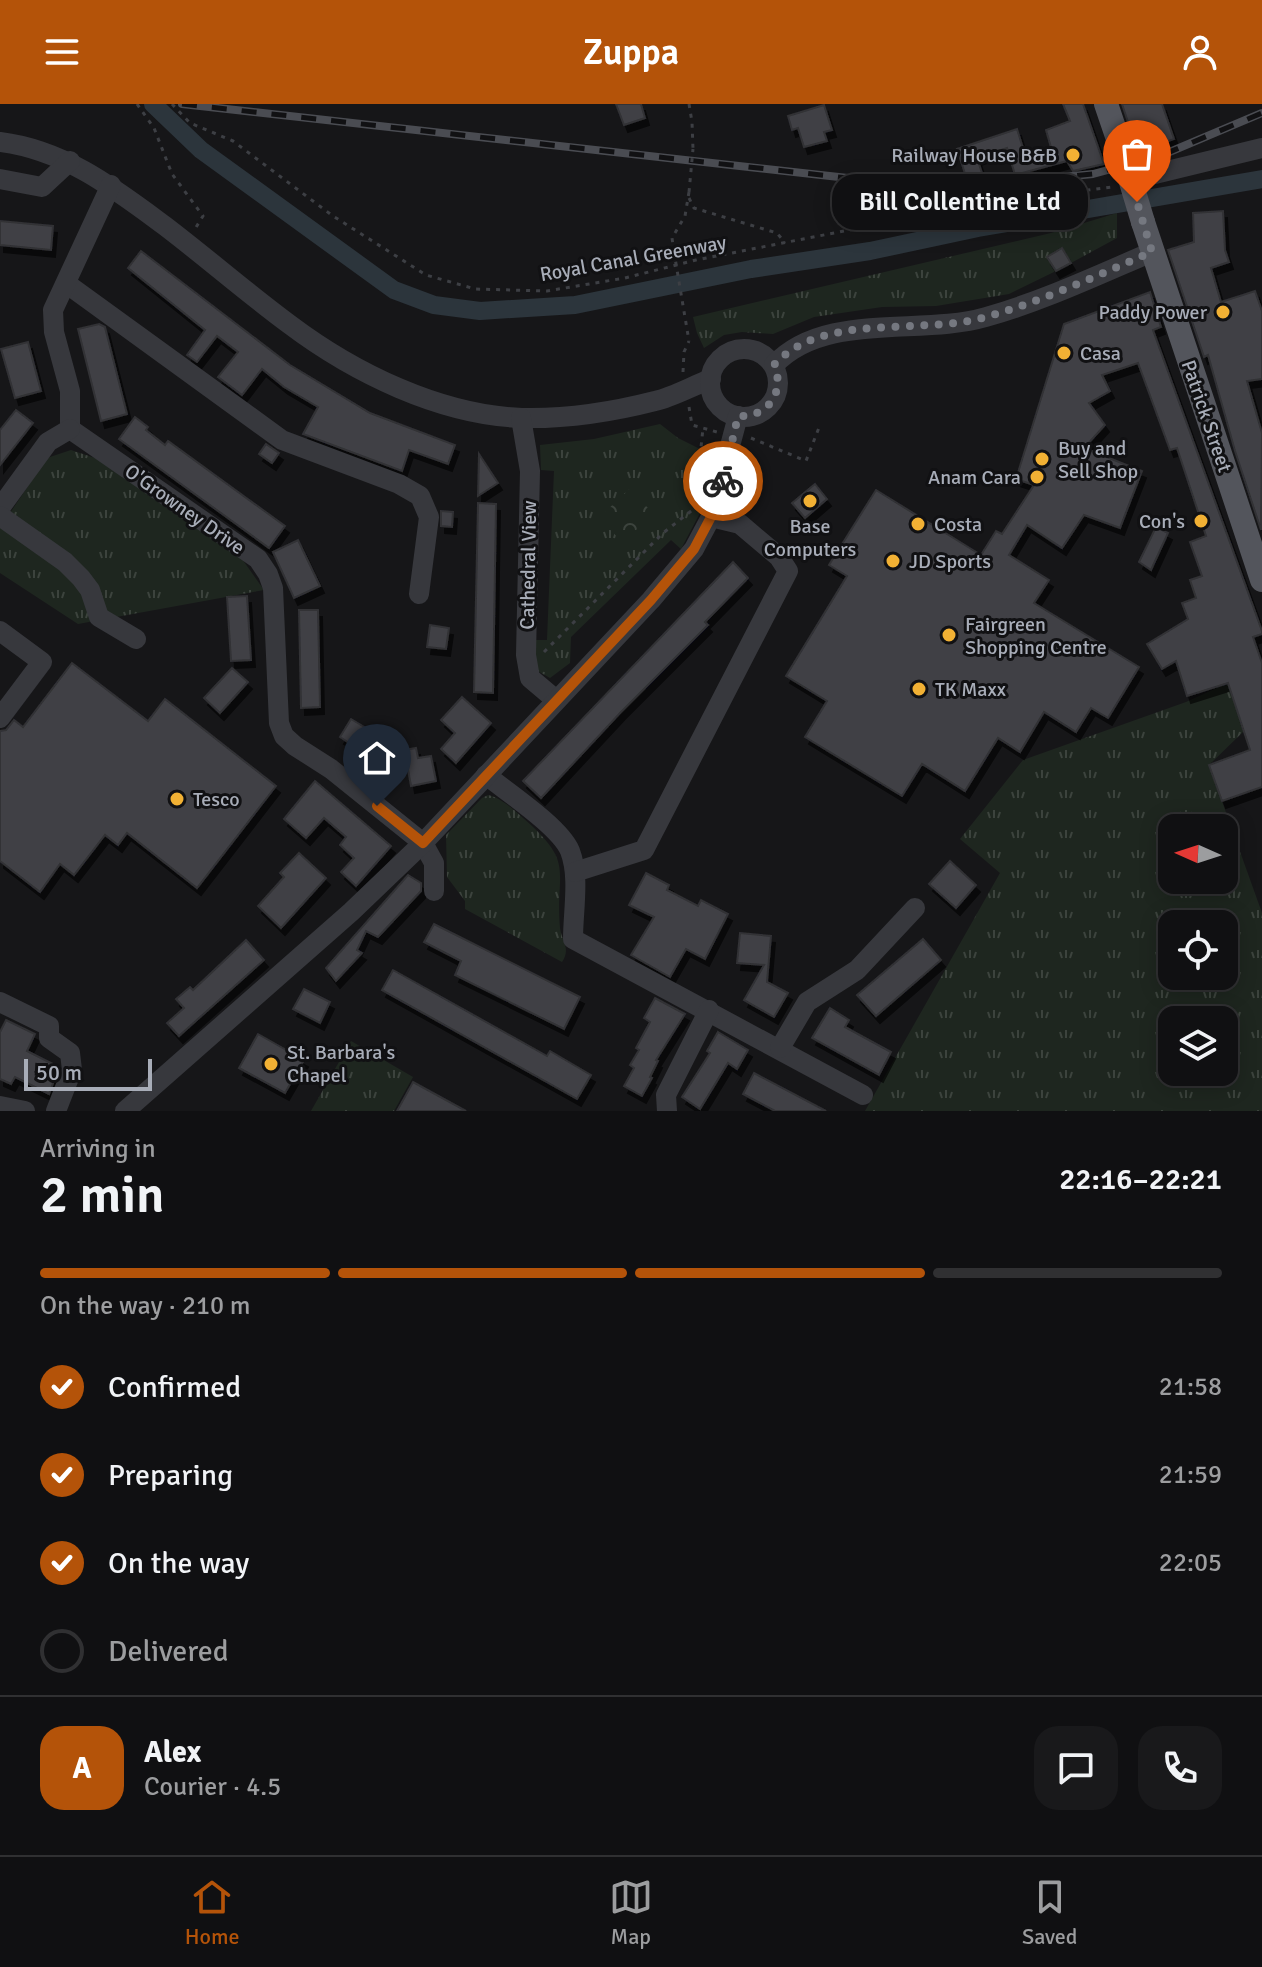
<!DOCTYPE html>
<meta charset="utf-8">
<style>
:root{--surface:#101012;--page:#19191b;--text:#f1f3f6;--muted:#9c9d9f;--line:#303032;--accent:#b45309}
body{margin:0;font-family:Signika,sans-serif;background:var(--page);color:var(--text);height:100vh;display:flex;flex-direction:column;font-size:30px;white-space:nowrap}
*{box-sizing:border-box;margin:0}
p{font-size:26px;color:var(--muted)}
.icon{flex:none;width:44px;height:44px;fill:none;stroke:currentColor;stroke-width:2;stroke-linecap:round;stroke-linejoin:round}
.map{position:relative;height:1007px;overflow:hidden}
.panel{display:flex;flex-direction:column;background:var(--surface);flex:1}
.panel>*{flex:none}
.needle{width:52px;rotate:273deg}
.controls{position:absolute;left:1158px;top:710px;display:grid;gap:16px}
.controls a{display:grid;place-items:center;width:80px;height:80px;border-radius:16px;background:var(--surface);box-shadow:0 4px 20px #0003,0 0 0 2px var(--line);font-size:40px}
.scale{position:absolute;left:24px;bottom:20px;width:128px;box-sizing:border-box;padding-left:8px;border:4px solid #a8adb8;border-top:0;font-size:22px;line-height:28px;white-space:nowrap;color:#a8adb8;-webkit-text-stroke:6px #111113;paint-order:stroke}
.pin{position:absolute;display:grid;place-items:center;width:68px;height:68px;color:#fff;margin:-82px -34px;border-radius:50% 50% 50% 0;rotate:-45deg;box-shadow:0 0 8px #0007}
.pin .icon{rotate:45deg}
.courier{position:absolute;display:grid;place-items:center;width:80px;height:80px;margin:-40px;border:6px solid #b45309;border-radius:50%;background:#fff;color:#222;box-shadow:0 2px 10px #0007}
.bubble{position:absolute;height:56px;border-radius:24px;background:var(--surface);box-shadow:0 4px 20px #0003,0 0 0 2px var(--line);font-size:26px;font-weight:600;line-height:56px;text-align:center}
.headline em{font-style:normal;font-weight:600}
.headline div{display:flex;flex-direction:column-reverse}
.headline{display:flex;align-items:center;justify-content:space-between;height:136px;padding:0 40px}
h1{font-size:52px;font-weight:600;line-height:60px}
.bar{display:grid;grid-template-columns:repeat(4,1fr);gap:12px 8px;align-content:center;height:96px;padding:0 40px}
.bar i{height:10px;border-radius:6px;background:var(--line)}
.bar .on{background:var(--accent)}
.bar p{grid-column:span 4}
.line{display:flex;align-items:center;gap:20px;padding:0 40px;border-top:2px solid var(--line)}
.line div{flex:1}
.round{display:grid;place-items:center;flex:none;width:84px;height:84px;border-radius:24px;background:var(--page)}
ol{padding:0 40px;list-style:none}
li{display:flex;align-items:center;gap:24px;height:88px}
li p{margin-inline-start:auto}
li .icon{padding:8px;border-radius:50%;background:var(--accent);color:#fff;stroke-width:4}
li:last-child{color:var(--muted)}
li i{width:44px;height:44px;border:4px solid var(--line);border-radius:50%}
header{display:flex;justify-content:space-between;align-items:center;height:104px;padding:0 40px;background:var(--accent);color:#fff;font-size:36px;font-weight:600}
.tab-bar{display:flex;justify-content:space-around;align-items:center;height:112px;border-top:2px solid var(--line);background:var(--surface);font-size:22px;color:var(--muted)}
.tab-bar a{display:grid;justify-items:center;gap:4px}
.tab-bar .on{color:var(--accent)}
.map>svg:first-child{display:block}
.grass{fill:url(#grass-tufts);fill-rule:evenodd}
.park{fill:url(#park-crowns)}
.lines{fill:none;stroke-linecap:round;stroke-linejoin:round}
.canal{stroke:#2c353c;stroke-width:18}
.building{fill:#404145;stroke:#303034;stroke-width:2;filter:url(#shadow)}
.path{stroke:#3d3f44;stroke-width:3;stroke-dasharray:4 6;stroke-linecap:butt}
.minor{stroke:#37383d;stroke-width:20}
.major{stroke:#53555c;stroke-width:24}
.rail-casing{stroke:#4a4c52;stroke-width:8}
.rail{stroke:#111113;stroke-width:5;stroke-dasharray:15;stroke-linecap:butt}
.path-bridge{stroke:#3d3f44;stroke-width:3;stroke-dasharray:4 6;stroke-linecap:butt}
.major-bridge{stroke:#53555c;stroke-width:24}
.done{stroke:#757880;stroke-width:8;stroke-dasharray:0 14.4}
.route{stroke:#b45309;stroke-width:10}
.poi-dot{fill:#f2b134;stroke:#111113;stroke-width:3}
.labels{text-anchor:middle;stroke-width:6;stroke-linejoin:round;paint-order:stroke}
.poi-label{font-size:20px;fill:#a8adb8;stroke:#111113;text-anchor:start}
.street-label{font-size:20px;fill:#a8adb8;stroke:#111113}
</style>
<header><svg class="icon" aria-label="menu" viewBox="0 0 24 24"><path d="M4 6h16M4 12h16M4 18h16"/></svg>Zuppa<svg class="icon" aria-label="person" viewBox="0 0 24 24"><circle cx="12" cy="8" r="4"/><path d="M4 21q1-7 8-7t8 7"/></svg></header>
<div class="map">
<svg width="1262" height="1007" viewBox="0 0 1262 1007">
<defs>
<pattern id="grass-tufts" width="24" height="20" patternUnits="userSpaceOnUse" patternTransform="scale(2)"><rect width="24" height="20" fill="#1e261f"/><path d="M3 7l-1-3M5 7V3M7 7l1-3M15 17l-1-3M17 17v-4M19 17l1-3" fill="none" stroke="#3c433d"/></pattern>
<pattern id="park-crowns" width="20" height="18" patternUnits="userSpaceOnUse" patternTransform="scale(2)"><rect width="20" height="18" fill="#1e261f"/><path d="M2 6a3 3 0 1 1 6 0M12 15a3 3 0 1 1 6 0" fill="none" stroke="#3c433d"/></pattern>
<filter id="shadow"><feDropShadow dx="4" dy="7" stdDeviation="0" flood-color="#0009"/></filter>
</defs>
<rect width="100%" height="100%" fill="#161618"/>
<g class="grass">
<path d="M 1117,109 L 1117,134 L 1071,159 L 1062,144 L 1047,153 L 1056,167 L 1009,190 L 936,202 L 882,203 L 814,213 L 773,230 L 742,228 L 724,231 L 704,244 L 697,229 L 693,213 L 1051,129 Z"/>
<path d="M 660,320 L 678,334 L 706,348 L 700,409 L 681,445 L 671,436 L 571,533 L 570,559 L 550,574 L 536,566 L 534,536 L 547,536 L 554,367 L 541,366 L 540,341 L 594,335 Z"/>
<path d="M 71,346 L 98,355 L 242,455 L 264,486 L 78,520 L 0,469 L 0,419 L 12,406 L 47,354 Z"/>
<path d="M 1228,579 L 1244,627 L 1209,661 L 1262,809 L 1262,1007 L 865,1007 L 1000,769 L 960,735 L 1023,656 L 1186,598 ZM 1172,724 L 1224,724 L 1224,776 L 1172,776 ZM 1172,820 L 1224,820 L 1224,872 L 1172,872 ZM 1172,916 L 1224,916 L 1224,968 L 1172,968 Z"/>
<path d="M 488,691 C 501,694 513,705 523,714 C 576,760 555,765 560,824 C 562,839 571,844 562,858 L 465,805 L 465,797 L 447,773 L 446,731 L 482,694 Z"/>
<path d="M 351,937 L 413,973 L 394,1007 L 311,1007 Z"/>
</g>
<path class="park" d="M 629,385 L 653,409 L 623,439 L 599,414 Z"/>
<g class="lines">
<path class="canal" d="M 153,0 L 201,46 L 394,186 L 434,201 L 480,207 L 575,201 L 751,165 L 870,147 L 978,124 L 1262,75"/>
</g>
<g class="building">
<path d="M 616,0 L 641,0 L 645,14 L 624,21 Z"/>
<path d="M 1063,0 L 1083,0 L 1104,60 L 1073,67 L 1067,57 L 1015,71 L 1007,44 L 977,54 L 983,72 L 967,76 L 957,45 L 1017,25 L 1028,60 L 1052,47 L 1046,26 L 1070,17 Z"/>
<path d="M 1122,0 L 1162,0 L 1174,35 L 1138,49 Z"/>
<path d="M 824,1 L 832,26 L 824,28 L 827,37 L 804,43 L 798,24 L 792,26 L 788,12 Z"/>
<path d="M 1223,107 L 1225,146 L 1229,158 L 1211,164 L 1221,198 L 1255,187 L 1262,207 L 1262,275 L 1247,277 L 1262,329 L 1261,426 L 1235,347 L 1208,251 L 1204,253 L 1168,146 L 1194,138 L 1193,109 Z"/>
<path d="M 0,117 L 53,122 L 51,146 L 0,141 Z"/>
<path d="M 1062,144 L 1071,159 L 1056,167 L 1047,153 Z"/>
<path d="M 141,147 L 290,261 L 370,309 L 455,341 L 448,360 L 409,346 L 402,367 L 303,330 L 318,303 L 284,283 L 262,265 L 242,291 L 218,273 L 238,248 L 217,232 L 197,258 L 187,251 L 205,226 L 128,164 Z"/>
<path d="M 1150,188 L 1161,223 L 1153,226 L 1262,527 L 1262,530 L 1253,533 L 1262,559 L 1262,683 L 1222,697 L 1209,661 L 1250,646 L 1228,579 L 1187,592 L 1176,557 L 1162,565 L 1147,540 L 1188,515 L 1182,499 L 1196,494 L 1190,476 L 1202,472 L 1190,438 L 1206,432 L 1177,344 L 1170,346 L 1138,259 L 1102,271 L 1110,287 L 1089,299 L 1105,321 L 1084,344 L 1142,367 L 1120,424 L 1084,411 L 1062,444 L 1027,421 L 1009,451 L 1049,476 L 1034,499 L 1139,563 L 1108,614 L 1091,604 L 1076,628 L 1044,608 L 1020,648 L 998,634 L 965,687 L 922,660 L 902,692 L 805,633 L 827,597 L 786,572 L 847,472 L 829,461 L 876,386 L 981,451 L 996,427 L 1002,430 L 1034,381 L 1016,375 L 1064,220 Z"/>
<path d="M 99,220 L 105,223 L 127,310 L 101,317 L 78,225 Z"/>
<path d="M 28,238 L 41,287 L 15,294 L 1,245 Z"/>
<path d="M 16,306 L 33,319 L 0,361 L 0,326 Z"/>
<path d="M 135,313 L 148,323 L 146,326 L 165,341 L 168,337 L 285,422 L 269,444 L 119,335 Z"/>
<path d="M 266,340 L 279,349 L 272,359 L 259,350 Z"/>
<path d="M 479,350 L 498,379 L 478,392 Z"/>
<path d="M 815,380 L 827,395 L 805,414 L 792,399 Z"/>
<path d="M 478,399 L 496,400 L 493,589 L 474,588 Z"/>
<path d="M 441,407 L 453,408 L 452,423 L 441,422 Z"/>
<path d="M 1156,423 L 1168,429 L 1151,466 L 1139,458 Z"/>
<path d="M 298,436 L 320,482 L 294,494 L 273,448 Z"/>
<path d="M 733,458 L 748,474 L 705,518 L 708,521 L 621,608 L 541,694 L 523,677 Z"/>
<path d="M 247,492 L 251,556 L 231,557 L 227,493 Z"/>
<path d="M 299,506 L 318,506 L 320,603 L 301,604 Z"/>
<path d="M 430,521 L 449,524 L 446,545 L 427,543 Z"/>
<path d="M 72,559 L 148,617 L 165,595 L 276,682 L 197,784 L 127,729 L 118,741 L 105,731 L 74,771 L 60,760 L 40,788 L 0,757 L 0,627 L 6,626 L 14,616 L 23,623 Z"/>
<path d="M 232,564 L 248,578 L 220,609 L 204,594 Z"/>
<path d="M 462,593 L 491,619 L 456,659 L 441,645 L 455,629 L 441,616 Z"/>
<path d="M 351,615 L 376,630 L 364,649 L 340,633 Z"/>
<path d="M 416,644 L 418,654 L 431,652 L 436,677 L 411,682 L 407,660 L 400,661 L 398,647 Z"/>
<path d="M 315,677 L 391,742 L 356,782 L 341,768 L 354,754 L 340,741 L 346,733 L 324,714 L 306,734 L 284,715 Z"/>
<path d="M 299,749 L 326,774 L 281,824 L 258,802 L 284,773 L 280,769 Z"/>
<path d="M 950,757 L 976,781 L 956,804 L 929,780 Z"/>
<path d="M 646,769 L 669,781 L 667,786 L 698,802 L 701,796 L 728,810 L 705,855 L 686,845 L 670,873 L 631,851 L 654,813 L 629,801 Z"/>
<path d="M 408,771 L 421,779 L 421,787 L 378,833 L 366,827 L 357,846 L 362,849 L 336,877 L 326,864 Z"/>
<path d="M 434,820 L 580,893 L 564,925 L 455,871 L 461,857 L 424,838 Z"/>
<path d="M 740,829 L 771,832 L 767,878 L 788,889 L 774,913 L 744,896 L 764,861 L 737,859 Z"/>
<path d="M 923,835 L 941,856 L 876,912 L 857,891 Z"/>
<path d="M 246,836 L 264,856 L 179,932 L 167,919 L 184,904 L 176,895 L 190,883 L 193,886 Z"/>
<path d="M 393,866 L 547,952 L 550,947 L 591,971 L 577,995 L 382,886 Z"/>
<path d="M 304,885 L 330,898 L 320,919 L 293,905 Z"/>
<path d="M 655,894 L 685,910 L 656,956 L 658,957 L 650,973 L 652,974 L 642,992 L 624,982 L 634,964 L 630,961 L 639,946 L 636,944 L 650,918 L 644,914 Z"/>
<path d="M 830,904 L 849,916 L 845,923 L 891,948 L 879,971 L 812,934 Z"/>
<path d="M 6,916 L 35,930 L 27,947 L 59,963 L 49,990 L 15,973 L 11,980 L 0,975 L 0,928 Z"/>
<path d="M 718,928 L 748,946 L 737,965 L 728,959 L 700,1005 L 682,993 L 710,949 L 707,947 Z"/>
<path d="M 258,930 L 304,956 L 285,989 L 239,964 Z"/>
<path d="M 754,969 L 826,1007 L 775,1007 L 743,990 Z"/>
<path d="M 413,978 L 466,1007 L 397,1007 Z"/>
</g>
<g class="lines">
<g class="path">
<path d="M 137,0 L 154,24 L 172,70 L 203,112 L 195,125"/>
<path d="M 172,0 L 190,19 L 233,37 L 333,112 L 426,171 L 475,185 L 547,187 L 625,174 L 696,156 L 987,99 L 1112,83"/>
<path d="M 689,0 L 692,18 L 693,45"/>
<path d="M 689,94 L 694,104 L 777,129 L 785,139"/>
<path d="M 674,148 L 672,134 L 685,112 L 689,88"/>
<path d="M 683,268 L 684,248 L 689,237"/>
<path d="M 689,303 L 692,321 L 717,328"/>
<path d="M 751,334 L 806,357 L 820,321"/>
<path d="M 696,392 L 703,324"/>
<path d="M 544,548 L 663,429 L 695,404"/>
</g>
<g class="minor">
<path d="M 0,38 C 65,46 115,85 165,122 C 207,154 247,189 289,220 C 354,269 440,311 522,314 C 566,315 612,308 655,297 C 673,293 692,282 711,275"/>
<path d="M 0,75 L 42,83 L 70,57"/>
<path d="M 1130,76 L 1262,44"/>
<path d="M 67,180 L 282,336 L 399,380 L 420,392 L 429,413 L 419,490"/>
<circle cx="744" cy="279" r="34"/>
<path d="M 774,261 C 824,207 921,232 986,213 C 1043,197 1098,171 1152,148"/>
<path d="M 521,314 L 530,367 L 526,551 L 530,574 L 556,596"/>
<path d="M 70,325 L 258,455 L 268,470 L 273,484 L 279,619 L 284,632 L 295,642 L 331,665 L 423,739 L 434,759 L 434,787"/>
<path d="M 70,325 L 70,287 L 54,228 L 53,206 L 111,81"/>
<path d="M 0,404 L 48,338 L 70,325"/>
<path d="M 0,412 L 65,458 L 81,474 L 90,486 L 99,513 L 136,535"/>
<path d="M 0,527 L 42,558 L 0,614"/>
<path d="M 486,671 C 507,688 560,723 570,747 C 580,773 573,807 573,835 L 863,991"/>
<path d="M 575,768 L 644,746 L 788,467 L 779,453 L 740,420 L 711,413"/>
<path d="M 0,898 L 49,922 L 49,934 L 70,949 L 72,966 L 56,1007"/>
<path d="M 780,944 L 807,898 L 857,866 L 915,804"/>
<path d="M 0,1002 L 25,1007"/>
<path d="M 125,1007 L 351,808 L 423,739 L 651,496 L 694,445 L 711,413 L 738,312"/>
<path d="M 667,1007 L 666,991 L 709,906"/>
</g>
<g class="major">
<path d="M 1106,0 L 1122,47"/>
<path d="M 1143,118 L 1262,476"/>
</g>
<defs>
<path id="rail" d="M 182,0 L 866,76 L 982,81 L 1093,70 L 1160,52 L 1262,9"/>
</defs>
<use href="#rail" class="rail-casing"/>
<use href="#rail" class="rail"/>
<g class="path-bridge">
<path d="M 689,88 L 693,45"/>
<path d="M 674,148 L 689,237"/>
</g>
<g class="major-bridge">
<path d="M 1122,47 L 1128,67"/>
<path d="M 1131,78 L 1143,118"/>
</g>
</g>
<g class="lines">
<path class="done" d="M 723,377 L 738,312 C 767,314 786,288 774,261 C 823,207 921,232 986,213 C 1043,197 1098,171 1152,148 L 1137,98"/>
<path class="route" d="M 377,702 L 423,739 L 651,496 L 694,445 L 711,413 L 723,377"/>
</g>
<g class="poi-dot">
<circle cx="1073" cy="51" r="8"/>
<circle cx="1223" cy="208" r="8"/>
<circle cx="1064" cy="249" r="8"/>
<circle cx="1042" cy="355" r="8"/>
<circle cx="1037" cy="373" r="8"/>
<circle cx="810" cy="397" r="8"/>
<circle cx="1201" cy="417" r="8"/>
<circle cx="918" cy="420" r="8"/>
<circle cx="893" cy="457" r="8"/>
<circle cx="949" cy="531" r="8"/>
<circle cx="919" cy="585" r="8"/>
<circle cx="177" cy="695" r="8"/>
<circle cx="271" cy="960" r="8"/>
</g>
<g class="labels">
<g class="poi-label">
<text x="1057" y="58" text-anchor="end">Railway House B&amp;B</text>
<text x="1207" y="215" text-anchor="end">Paddy Power</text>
<text x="1080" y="256">Casa</text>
<text x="1058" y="351">Buy and<tspan x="1058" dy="23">Sell Shop</tspan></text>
<text x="1021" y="380" text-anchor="end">Anam Cara</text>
<text x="1185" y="424" text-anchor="end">Con's</text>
<text x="934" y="427">Costa</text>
<text x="810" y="429" text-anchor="middle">Base<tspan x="810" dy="23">Computers</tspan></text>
<text x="909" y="464">JD Sports</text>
<text x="965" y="527">Fairgreen<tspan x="965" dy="23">Shopping Centre</tspan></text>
<text x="935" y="592">TK Maxx</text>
<text x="193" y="702">Tesco</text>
<text x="287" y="955">St. Barbara's<tspan x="287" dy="23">Chapel</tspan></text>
</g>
<g class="street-label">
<text transform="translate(633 154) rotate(-10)" y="7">Royal Canal Greenway</text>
<text transform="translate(1207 312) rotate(71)" y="7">Patrick Street</text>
<text transform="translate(185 405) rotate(35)" y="7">O'Growney Drive</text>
<text transform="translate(528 461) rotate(-89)" y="7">Cathedral View</text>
</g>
</g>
</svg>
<div class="controls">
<a><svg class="needle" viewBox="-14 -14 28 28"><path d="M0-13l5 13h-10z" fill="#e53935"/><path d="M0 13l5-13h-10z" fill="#9c9d9f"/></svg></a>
<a><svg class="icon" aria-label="locate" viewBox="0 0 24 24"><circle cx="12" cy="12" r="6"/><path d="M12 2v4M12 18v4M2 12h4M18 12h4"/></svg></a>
<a><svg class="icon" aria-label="layers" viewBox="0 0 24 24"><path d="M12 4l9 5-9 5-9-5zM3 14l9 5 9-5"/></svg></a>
</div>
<div class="scale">50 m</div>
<div class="pin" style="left:1137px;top:98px;background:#ea580c"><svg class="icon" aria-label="bag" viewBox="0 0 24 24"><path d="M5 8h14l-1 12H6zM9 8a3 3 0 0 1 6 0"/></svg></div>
<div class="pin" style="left:377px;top:702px;background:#1f2937"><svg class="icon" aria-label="home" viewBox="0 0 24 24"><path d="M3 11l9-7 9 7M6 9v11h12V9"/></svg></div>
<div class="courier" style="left:723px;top:377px"><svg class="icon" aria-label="bike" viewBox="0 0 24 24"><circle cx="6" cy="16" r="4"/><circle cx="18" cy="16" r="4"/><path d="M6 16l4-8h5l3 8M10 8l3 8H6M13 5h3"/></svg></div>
<div class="bubble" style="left:832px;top:70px;width:256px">Bill Collentine Ltd</div>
</div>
<section class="panel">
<div class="headline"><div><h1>2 min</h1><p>Arriving in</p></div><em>22:16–22:21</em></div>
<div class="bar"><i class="on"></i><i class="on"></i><i class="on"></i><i></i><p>On the way · 210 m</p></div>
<ol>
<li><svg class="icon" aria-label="check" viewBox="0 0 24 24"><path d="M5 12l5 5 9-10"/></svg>Confirmed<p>21:58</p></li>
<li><svg class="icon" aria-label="check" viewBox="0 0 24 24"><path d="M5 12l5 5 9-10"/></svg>Preparing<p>21:59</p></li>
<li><svg class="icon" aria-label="check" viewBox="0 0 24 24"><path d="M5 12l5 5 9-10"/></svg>On the way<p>22:05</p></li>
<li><i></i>Delivered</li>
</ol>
<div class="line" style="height:144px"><b class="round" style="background:var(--accent);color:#fff">A</b><div><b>Alex</b><p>Courier · 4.5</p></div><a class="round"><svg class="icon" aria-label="chat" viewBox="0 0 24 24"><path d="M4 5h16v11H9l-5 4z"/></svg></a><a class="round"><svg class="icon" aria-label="phone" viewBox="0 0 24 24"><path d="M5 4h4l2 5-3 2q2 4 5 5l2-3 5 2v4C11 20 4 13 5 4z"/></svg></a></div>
</section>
<nav class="tab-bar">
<a class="on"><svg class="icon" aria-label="home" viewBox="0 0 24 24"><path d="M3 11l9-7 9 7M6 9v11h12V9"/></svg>Home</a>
<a><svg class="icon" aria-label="map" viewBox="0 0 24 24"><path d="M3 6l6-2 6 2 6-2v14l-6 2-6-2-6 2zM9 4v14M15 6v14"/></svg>Map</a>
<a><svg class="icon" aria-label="saved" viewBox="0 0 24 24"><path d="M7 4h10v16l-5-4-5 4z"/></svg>Saved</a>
</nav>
